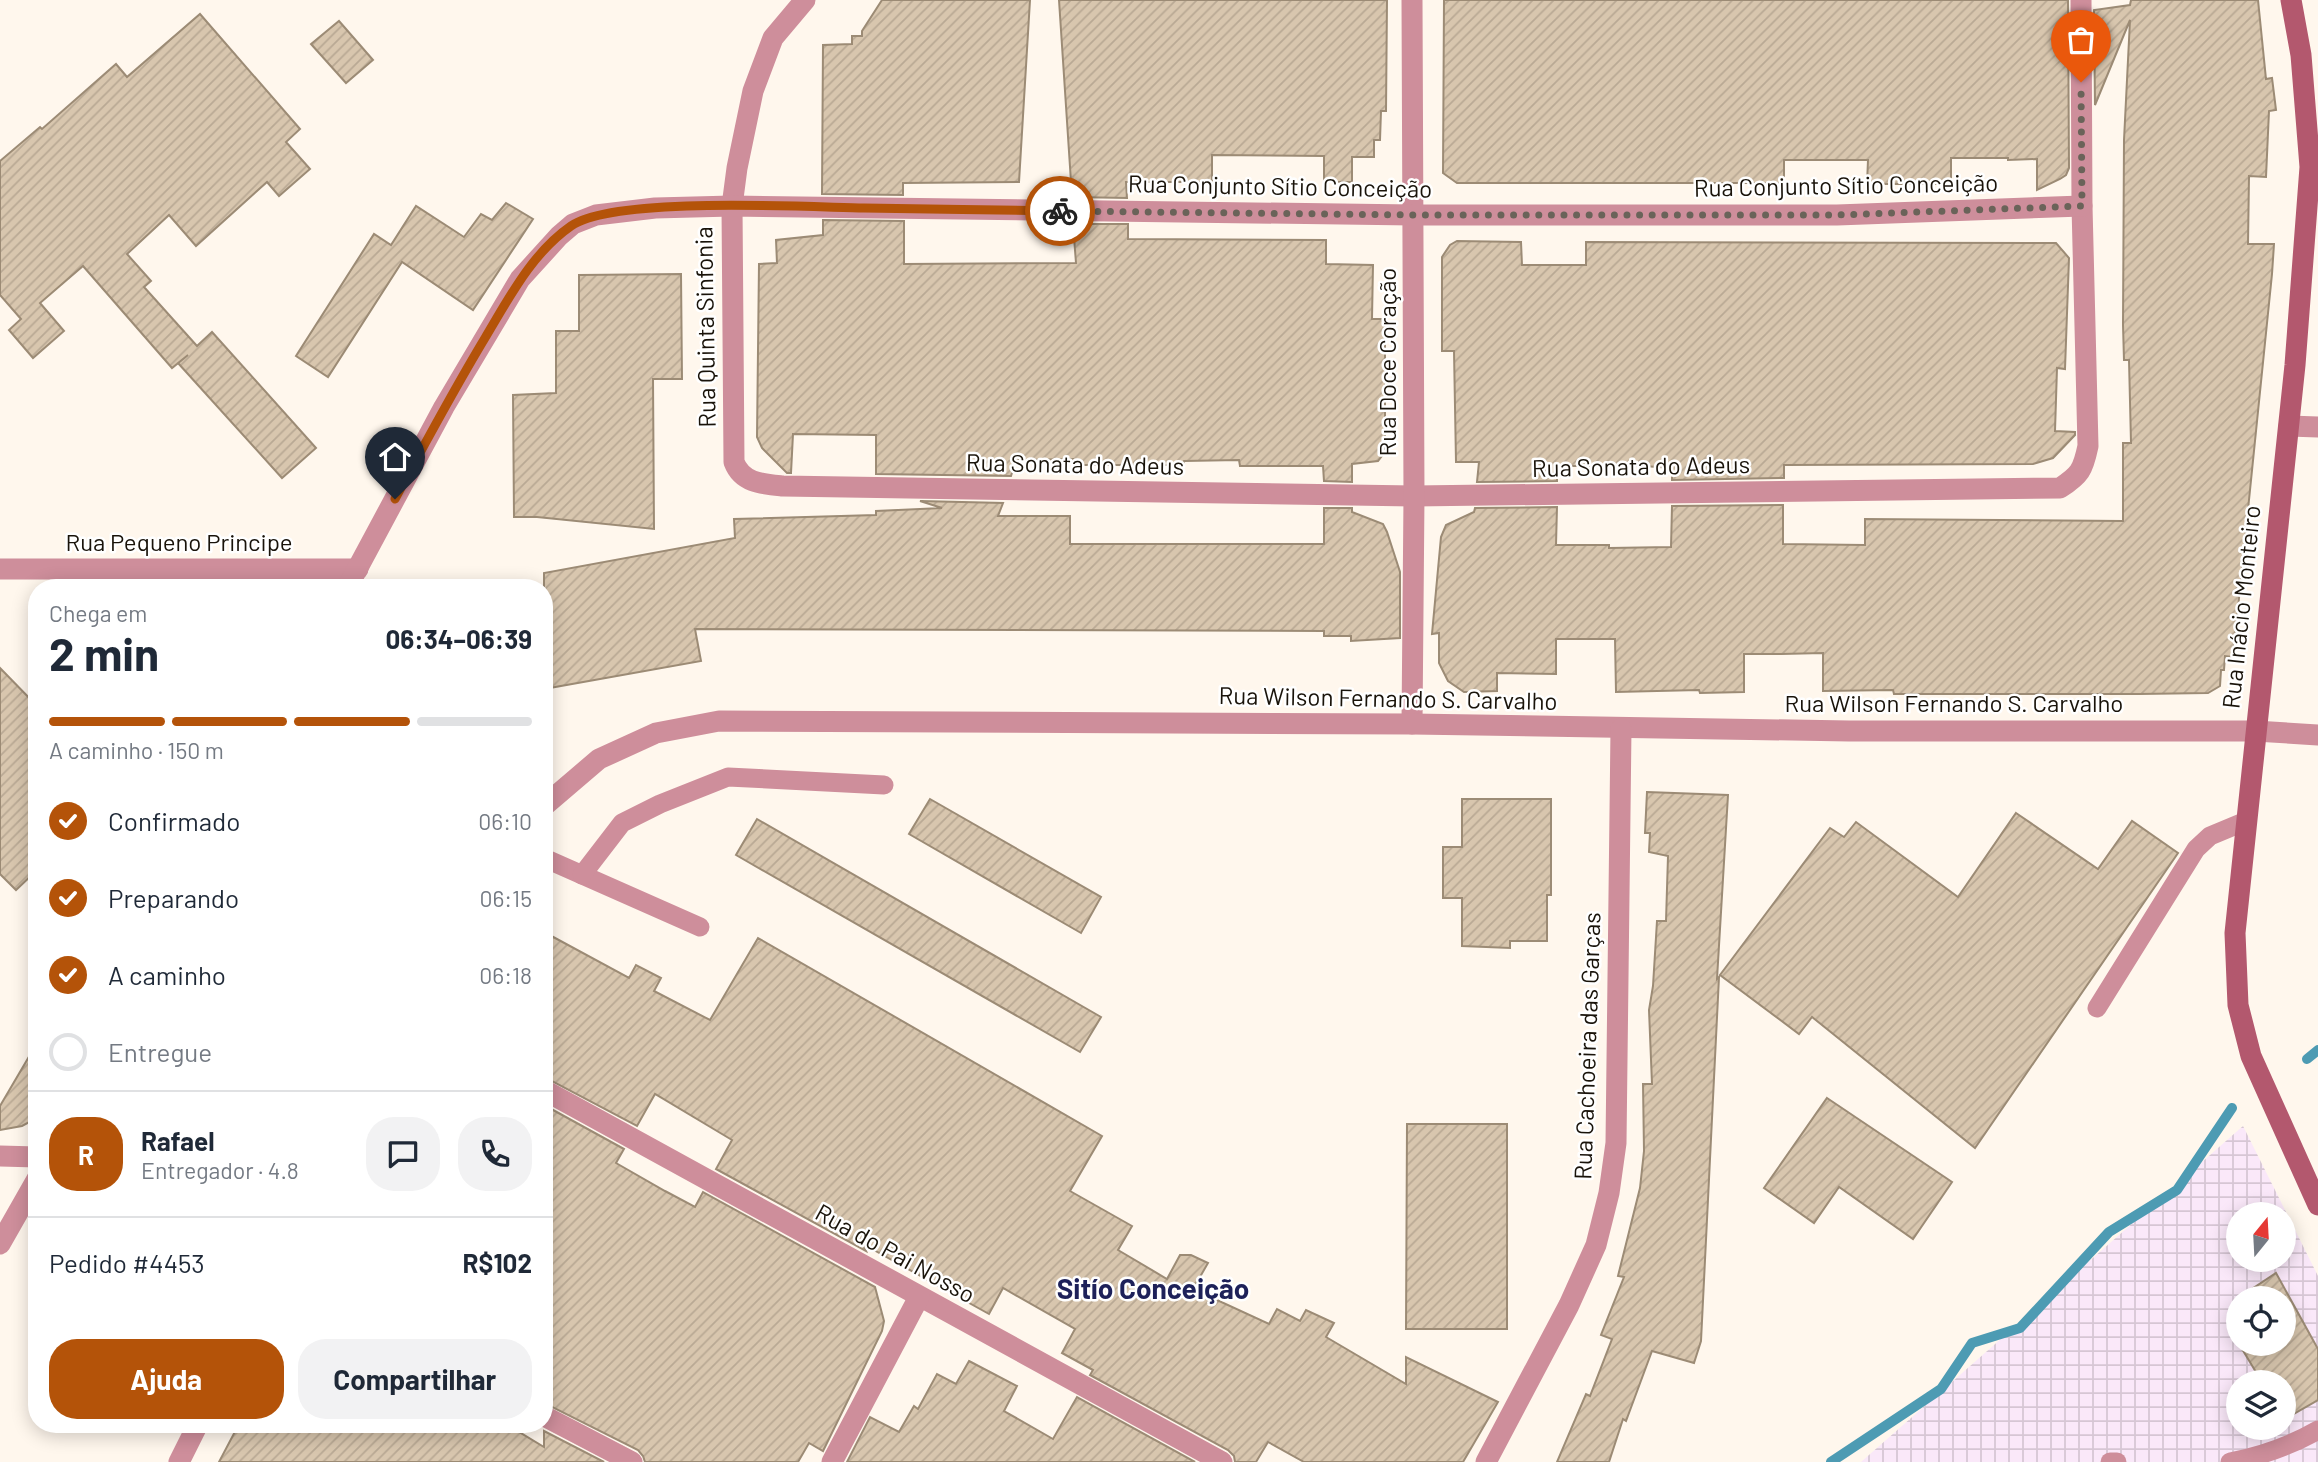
<!DOCTYPE html>
<html lang="pt">
<meta charset="utf-8">
<style>
:root{--surface:#fff;--page:#f2f2f3;--text:#1f2937;--muted:#747a83;--line:#e0e1e3;--accent:#b45309}
body{margin:0;font-family:Barlow,sans-serif;background:var(--page);color:var(--text);height:100vh;display:flex;flex-direction:column;font-size:26px;white-space:nowrap}
*{box-sizing:border-box;margin:0}
p{font-size:23px;color:var(--muted)}
.icon{flex:none;width:38px;height:38px;fill:none;stroke:currentColor;stroke-width:2;stroke-linecap:round;stroke-linejoin:round}
.map{position:relative;flex:1;overflow:hidden}
.drawer{position:absolute;left:28px;top:579px;width:525px;height:854px;display:flex;flex-direction:column;background:var(--surface);border-radius:28px;box-shadow:0 4px 18px #0003}
.drawer>*{flex:none}
.needle{width:46px;rotate:18deg}
.buttons{position:absolute;left:2226px;top:1202px;display:grid;gap:14px}
.buttons a{display:grid;place-items:center;width:70px;height:70px;border-radius:50%;background:var(--surface);box-shadow:0 4px 18px #0003;font-size:35px}
.pin{position:absolute;display:grid;place-items:center;width:60px;height:60px;color:#fff;margin:-72px -30px;border-radius:50% 50% 50% 0;rotate:-45deg;box-shadow:0 0 7px #0007}
.pin .icon{rotate:45deg}
.courier{position:absolute;display:grid;place-items:center;width:70px;height:70px;margin:-35px;border:5px solid #b45309;border-radius:50%;background:#fff;color:#222;box-shadow:0 2px 9px #0007}
.overview em{font-style:normal;font-weight:700}
.overview div{display:flex;flex-direction:column-reverse}
.overview{display:flex;align-items:center;justify-content:space-between;height:119px;padding:0 21px}
h1{font-size:46px;font-weight:700;line-height:52px}
.bar{display:grid;grid-template-columns:repeat(4,1fr);gap:10px 7px;align-content:center;height:84px;padding:0 21px}
.bar i{height:9px;border-radius:5px;background:var(--line)}
.bar .current{background:var(--accent)}
.bar p{grid-column:span 4}
.line{display:flex;align-items:center;gap:18px;padding:0 21px;border-top:2px solid var(--line)}
.line div{flex:1}
.round{display:grid;place-items:center;flex:none;width:74px;height:74px;border-radius:28px;background:var(--page)}
ol{padding:0 21px;list-style:none}
li{display:flex;align-items:center;gap:21px;height:77px}
li p{margin-inline-start:auto}
li .icon{padding:7px;border-radius:50%;background:var(--accent);color:#fff;stroke-width:4}
li:last-child{color:var(--muted)}
li i{width:38px;height:38px;border:4px solid var(--line);border-radius:50%}
.action{display:flex;gap:14px;margin-top:auto;padding:14px 21px}
.action a{flex:1;height:80px;border-radius:28px;background:var(--accent);color:#fff;font-size:28px;font-weight:700;line-height:80px;text-align:center}
.action a+a{background:var(--page);color:var(--text)}
.map>svg:first-child{display:block}
.industrial{fill:url(#industrial-grid);fill-rule:evenodd}
.lines{fill:none;stroke-linecap:round;stroke-linejoin:round}
.stream{stroke:#4d9bb3;stroke-width:10}
.building{fill:url(#building-hatch);stroke:#9c8b75;stroke-width:2}
.lane{stroke:#ce8e9b;stroke-width:19}
.street{stroke:#ce8e9b;stroke-width:21}
.secondary{stroke:#b3586e;stroke-width:21}
.done{stroke:#6a6359;stroke-width:7;stroke-dasharray:0 12.6}
.route{stroke:#b45309;stroke-width:9}
.labels{text-anchor:middle;stroke-width:5;stroke-linejoin:round;paint-order:stroke}
.street-label{font-size:24px;fill:#19130a;stroke:#fff}
.quarter-label{font-size:28px;font-weight:bold;fill:#1e2159;stroke:#fff}
</style>
<div class="map">
<svg width="2318" height="1462" viewBox="0 0 2318 1462">
<defs>
<pattern id="industrial-grid" width="8" height="8" patternUnits="userSpaceOnUse" patternTransform="scale(1.75)"><rect width="8" height="8" fill="#fae8f9"/><path d="M0 4h8M4 0v8" fill="none" stroke="#d6c6d4"/></pattern>
<pattern id="building-hatch" width="6" height="6" patternUnits="userSpaceOnUse" patternTransform="scale(1.75)"><rect width="6" height="6" fill="#d8c6ae"/><path d="M-1 1l2-2M0 6l6-6M5 7l2-2" fill="none" stroke="#b9a994"/></pattern>
</defs>
<rect width="100%" height="100%" fill="#fff7ed"/>
<path class="industrial" d="M 2243,1126 L 2318,1276 L 2318,1462 L 1861,1462 ZM 2238,1214 L 2284,1214 L 2284,1260 L 2238,1260 ZM 2238,1298 L 2284,1298 L 2284,1344 L 2238,1344 ZM 2238,1382 L 2284,1382 L 2284,1428 L 2238,1428 Z"/>
<g class="lines">
<g class="stream">
<path d="M 2307,1059 L 2318,1050"/>
<path d="M 1831,1462 L 1941,1389 L 1972,1343 L 2020,1328 L 2109,1232 L 2177,1190 L 2232,1108"/>
</g>
</g>
<g class="building">
<path d="M 882,0 L 1030,0 L 1019,182 L 903,183 L 903,195 L 822,194 L 823,45 L 852,44 L 852,36 L 862,36 L 862,31 Z"/>
<path d="M 1059,0 L 1387,0 L 1386,111 L 1381,111 L 1380,140 L 1374,140 L 1374,157 L 1352,157 L 1352,182 L 1324,182 L 1324,156 L 1212,155 L 1212,182 L 1126,182 L 1127,198 L 1072,197 Z"/>
<path d="M 1444,0 L 2068,0 L 2069,168 L 2066,175 L 2060,179 L 2037,190 L 2037,159 L 2008,160 L 2008,158 L 1951,158 L 1951,184 L 1867,184 L 1868,160 L 1784,160 L 1784,183 L 1457,183 L 1443,173 Z"/>
<path d="M 2131,0 L 2258,0 L 2266,79 L 2272,78 L 2276,110 L 2269,111 L 2266,177 L 2249,176 L 2248,244 L 2274,244 L 2272,274 L 2233,657 L 2225,656 L 2224,670 L 2221,670 L 2220,686 L 2208,693 L 2139,694 L 1894,694 L 1893,690 L 1823,691 L 1823,653 L 1781,654 L 1744,654 L 1744,692 L 1700,693 L 1699,690 L 1616,692 L 1615,639 L 1556,639 L 1556,674 L 1497,673 L 1497,691 L 1464,692 L 1448,681 L 1439,663 L 1439,633 L 1432,634 L 1441,537 L 1446,525 L 1474,512 L 1475,508 L 1557,507 L 1556,545 L 1609,545 L 1609,548 L 1671,547 L 1672,506 L 1783,505 L 1783,544 L 1865,545 L 1865,519 L 2123,521 L 2123,443 L 2131,443 L 2129,360 L 2124,360 L 2123,325 L 2124,140 L 2130,20 L 2095,105 L 2094,10 L 2130,5 Z"/>
<path d="M 200,14 L 300,129 L 286,142 L 310,169 L 279,196 L 267,182 L 196,246 L 169,215 L 127,254 L 151,281 L 144,287 L 197,346 L 212,332 L 316,448 L 282,478 L 178,363 L 188,355 L 172,368 L 83,266 L 40,303 L 64,331 L 33,358 L 9,330 L 21,319 L 0,295 L 0,161 L 40,127 L 42,129 L 116,64 L 127,77 Z"/>
<path d="M 339,21 L 373,60 L 346,83 L 311,44 Z"/>
<path d="M 506,203 L 533,219 L 473,310 L 402,262 L 328,377 L 296,356 L 374,234 L 391,245 L 416,206 L 464,237 L 481,214 L 492,220 Z"/>
<path d="M 823,220 L 904,221 L 904,264 L 1076,263 L 1073,224 L 1128,224 L 1128,239 L 1326,240 L 1326,264 L 1373,265 L 1372,319 L 1385,319 L 1385,452 L 1378,461 L 1352,464 L 1352,482 L 1324,481 L 1323,466 L 1240,466 L 1239,460 L 1184,461 L 1183,465 L 1073,465 L 1073,459 L 1016,460 L 1011,476 L 876,474 L 876,435 L 793,434 L 791,473 L 787,473 L 762,448 L 757,437 L 759,264 L 777,263 L 776,240 L 823,235 Z"/>
<path d="M 1457,241 L 1521,242 L 1522,265 L 1586,265 L 1586,242 L 2056,243 L 2069,258 L 2065,369 L 2057,368 L 2055,431 L 2075,432 L 2075,435 L 2053,458 L 2033,464 L 1784,465 L 1784,478 L 1672,480 L 1672,468 L 1643,466 L 1557,466 L 1557,481 L 1477,482 L 1479,462 L 1456,462 L 1454,351 L 1442,351 L 1442,257 L 1450,245 Z"/>
<path d="M 681,274 L 682,379 L 653,379 L 654,529 L 537,517 L 514,517 L 513,395 L 556,393 L 556,331 L 579,331 L 579,275 Z"/>
<path d="M 920,501 L 1003,503 L 998,516 L 1070,516 L 1070,544 L 1324,544 L 1324,508 L 1352,508 L 1352,512 L 1383,524 L 1387,532 L 1400,572 L 1400,638 L 1351,641 L 1351,636 L 1324,636 L 1324,631 L 695,629 L 701,661 L 544,689 L 544,573 L 735,538 L 734,519 L 876,515 L 876,511 L 942,508 Z"/>
<path d="M 0,668 L 37,706 L 37,870 L 16,890 L 0,874 Z"/>
<path d="M 1647,792 L 1728,795 L 1717,979 L 1719,977 L 1701,1341 L 1694,1363 L 1652,1351 L 1626,1421 L 1623,1419 L 1609,1462 L 1557,1462 L 1586,1394 L 1590,1396 L 1612,1339 L 1601,1335 L 1624,1277 L 1618,1276 L 1640,1188 L 1644,1151 L 1643,1084 L 1652,1084 L 1649,1010 L 1653,986 L 1657,921 L 1666,921 L 1668,856 L 1649,852 L 1650,833 L 1645,833 Z"/>
<path d="M 930,799 L 1101,897 L 1081,933 L 909,834 Z"/>
<path d="M 1462,799 L 1551,799 L 1551,895 L 1547,895 L 1547,941 L 1510,941 L 1510,948 L 1462,946 L 1462,898 L 1443,898 L 1443,847 L 1462,847 Z"/>
<path d="M 2016,813 L 2098,869 L 2132,821 L 2178,853 L 1975,1148 L 1812,1017 L 1799,1034 L 1720,975 L 1830,828 L 1844,837 L 1856,822 L 1958,897 Z"/>
<path d="M 757,819 L 1101,1017 L 1080,1052 L 736,855 Z"/>
<path d="M 544,932 L 629,978 L 636,965 L 661,978 L 654,991 L 710,1020 L 758,938 L 1102,1136 L 1070,1191 L 1132,1226 L 1118,1250 L 1167,1279 L 1180,1255 L 1191,1255 L 1208,1263 L 1193,1289 L 1269,1324 L 1277,1309 L 1300,1321 L 1306,1310 L 1334,1323 L 1326,1337 L 1406,1384 L 1406,1357 L 1498,1402 L 1463,1462 L 1304,1462 L 1268,1442 L 1256,1462 L 1235,1462 L 1234,1456 L 1228,1450 L 1090,1375 L 1093,1370 L 1062,1353 L 1075,1329 L 1003,1288 L 989,1314 L 863,1244 L 866,1251 L 716,1169 L 732,1140 L 655,1094 L 637,1126 L 544,1077 Z"/>
<path d="M 37,1043 L 37,1118 L 22,1126 L 0,1130 L 0,1106 Z"/>
<path d="M 1827,1098 L 1952,1182 L 1913,1239 L 1839,1187 L 1814,1223 L 1764,1188 Z"/>
<path d="M 544,1105 L 624,1149 L 616,1163 L 665,1191 L 695,1207 L 703,1192 L 875,1287 L 884,1321 L 882,1331 L 823,1451 L 809,1443 L 798,1462 L 645,1462 L 643,1456 L 638,1450 L 544,1403 Z"/>
<path d="M 1407,1124 L 1507,1124 L 1507,1329 L 1406,1329 Z"/>
<path d="M 2276,1273 L 2318,1349 L 2318,1400 L 2285,1419 L 2284,1382 L 2262,1382 L 2239,1344 L 2284,1344 L 2284,1298 L 2248,1298 L 2246,1293 Z"/>
<path d="M 969,1361 L 1017,1386 L 1004,1411 L 1053,1439 L 1077,1397 L 1195,1462 L 847,1462 L 870,1417 L 899,1432 L 914,1406 L 918,1409 L 937,1374 L 956,1384 Z"/>
<path d="M 239,1424 L 506,1424 L 544,1447 L 544,1431 L 604,1462 L 219,1462 Z"/>
</g>
<g class="lines">
<g class="lane">
<path d="M 544,858 L 700,927"/>
<path d="M 582,875 L 622,823 L 660,804 L 728,777 L 884,785"/>
<path d="M 2097,1008 L 2196,849 L 2210,836 L 2246,821"/>
<path d="M 2110,1462 L 2117,1462"/>
<path d="M 2230,1462 C 2261,1456 2290,1446 2318,1430"/>
</g>
<g class="street">
<path d="M 805,0 L 773,38 L 753,91 L 737,168 L 732,206 L 734,462 C 742,483 762,484 783,486 L 1414,496 L 2060,488 C 2080,475 2083,470 2088,446 L 2082,206 L 2081,0"/>
<path d="M 1412,0 L 1414,496 L 1412,724"/>
<path d="M 2289,426 L 2318,427"/>
<path d="M 0,569 L 358,569"/>
<path d="M 347,588 L 444,407 L 520,279 L 559,236 L 573,224 L 596,215 L 655,208 L 732,206 L 1413,215 L 1837,215 L 2082,206"/>
<path d="M 544,806 L 599,759 L 656,733 L 719,721 L 1412,724 L 1849,731 L 2255,731 L 2318,735"/>
<path d="M 544,1090 L 1222,1462"/>
<path d="M 0,1156 L 37,1157"/>
<path d="M 0,1244 L 37,1179"/>
<path d="M 544,1416 L 632,1462"/>
<path d="M 179,1462 L 198,1424"/>
<path d="M 832,1462 L 919,1297"/>
<path d="M 1486,1462 L 1569,1305 L 1596,1245 L 1609,1193 L 1616,1143 L 1621,729"/>
</g>
<path class="secondary" d="M 2291,0 L 2301,55 L 2310,167 L 2295,365 L 2235,933 L 2238,1005 L 2251,1056 L 2318,1205"/>
</g>
<g class="lines">
<path class="done" d="M 1060,211 L 1413,215 L 1837,215 L 2082,206 L 2081,82"/>
<path class="route" d="M 395,499 C 424,445 453,391 485,338 C 509,298 532,253 571,226 C 613,196 806,207 864,208 C 929,209 995,210 1060,211"/>
</g>
<g class="labels">
<g class="street-label">
<text transform="translate(1846 186) rotate(-1)" y="8">Rua Conjunto Sítio Conceição</text>
<text transform="translate(1280 187) rotate(1)" y="8">Rua Conjunto Sítio Conceição</text>
<text transform="translate(706 327) rotate(-91)" y="8">Rua Quinta Sinfonia</text>
<text transform="translate(1388 362) rotate(-90)" y="8">Rua Doce Coração</text>
<text transform="translate(1075 465) rotate(1)" y="8">Rua Sonata do Adeus</text>
<text transform="translate(1641 467) rotate(-1)" y="8">Rua Sonata do Adeus</text>
<text x="179" y="551">Rua Pequeno Principe</text>
<text transform="translate(2242 607) rotate(-84)" y="8">Rua Inácio Monteiro</text>
<text transform="translate(1388 699) rotate(1)" y="8">Rua Wilson Fernando S. Carvalho</text>
<text x="1954" y="712">Rua Wilson Fernando S. Carvalho</text>
<text transform="translate(1588 1046) rotate(-88)" y="8">Rua Cachoeira das Garças</text>
<text transform="translate(895 1254) rotate(29)" y="8">Rua do Pai Nosso</text>
</g>
<g class="quarter-label">
<text x="1153" y="1299">Sitío Conceição</text>
</g>
</g>
</svg>
<div class="buttons">
<a><svg class="needle" viewBox="-14 -14 28 28"><path d="M0-13l5 13h-10z" fill="#e53935"/><path d="M0 13l5-13h-10z" fill="#747a83"/></svg></a>
<a><svg class="icon" aria-label="locate" viewBox="0 0 24 24"><circle cx="12" cy="12" r="6"/><path d="M12 2v4M12 18v4M2 12h4M18 12h4"/></svg></a>
<a><svg class="icon" aria-label="layers" viewBox="0 0 24 24"><path d="M12 4l9 5-9 5-9-5zM3 14l9 5 9-5"/></svg></a>
</div>
<div class="pin" style="left:2081px;top:82px;background:#ea580c"><svg class="icon" aria-label="bag" viewBox="0 0 24 24"><path d="M5 8h14l-1 12H6zM9 8a3 3 0 0 1 6 0"/></svg></div>
<div class="pin" style="left:395px;top:499px;background:#1f2937"><svg class="icon" aria-label="home" viewBox="0 0 24 24"><path d="M3 11l9-7 9 7M6 9v11h12V9"/></svg></div>
<div class="courier" style="left:1060px;top:211px"><svg class="icon" aria-label="bike" viewBox="0 0 24 24"><circle cx="6" cy="16" r="4"/><circle cx="18" cy="16" r="4"/><path d="M6 16l4-8h5l3 8M10 8l3 8H6M13 5h3"/></svg></div>
<section class="drawer">
<div class="overview"><div><h1>2 min</h1><p>Chega em</p></div><em>06:34–06:39</em></div>
<div class="bar"><i class="current"></i><i class="current"></i><i class="current"></i><i></i><p>A caminho · 150 m</p></div>
<ol>
<li><svg class="icon" aria-label="check" viewBox="0 0 24 24"><path d="M5 12l5 5 9-10"/></svg>Confirmado<p>06:10</p></li>
<li><svg class="icon" aria-label="check" viewBox="0 0 24 24"><path d="M5 12l5 5 9-10"/></svg>Preparando<p>06:15</p></li>
<li><svg class="icon" aria-label="check" viewBox="0 0 24 24"><path d="M5 12l5 5 9-10"/></svg>A caminho<p>06:18</p></li>
<li><i></i>Entregue</li>
</ol>
<div class="line" style="height:126px"><b class="round" style="background:var(--accent);color:#fff">R</b><div><b>Rafael</b><p>Entregador · 4.8</p></div><a class="round"><svg class="icon" aria-label="chat" viewBox="0 0 24 24"><path d="M4 5h16v11H9l-5 4z"/></svg></a><a class="round"><svg class="icon" aria-label="phone" viewBox="0 0 24 24"><path d="M5 4h4l2 5-3 2q2 4 5 5l2-3 5 2v4C11 20 4 13 5 4z"/></svg></a></div>
<div class="line" style="height:91px"><div>Pedido #4453</div><b>R$102</b></div>
<div class="action"><a>Ajuda</a><a>Compartilhar</a></div>
</section>
</div>
